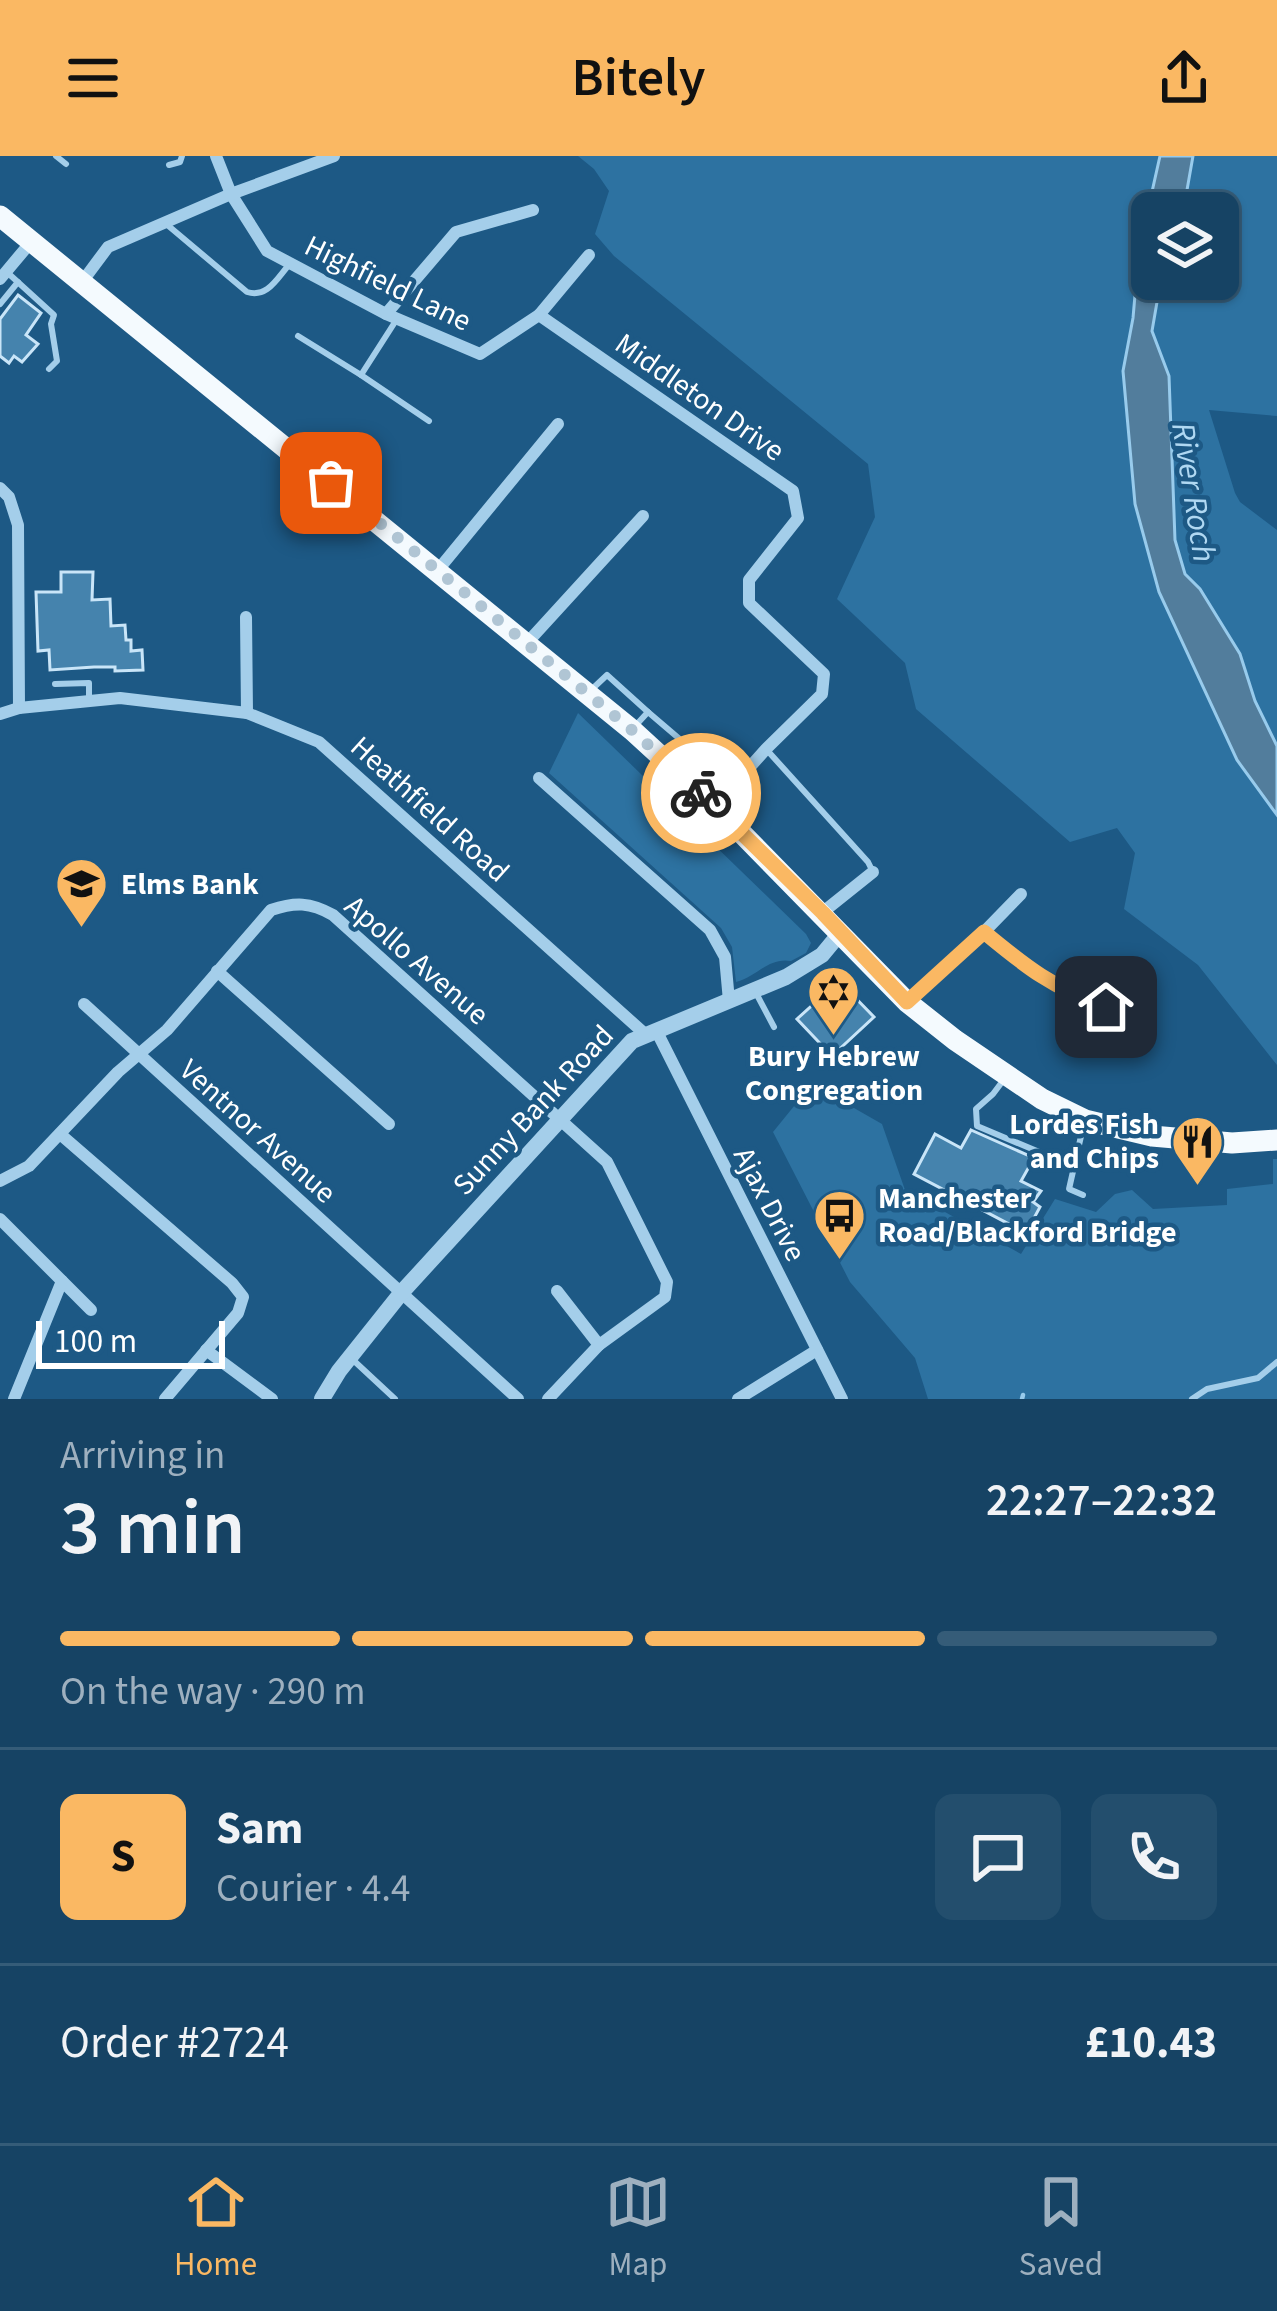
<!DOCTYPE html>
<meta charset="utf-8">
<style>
:root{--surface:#164364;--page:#234e6d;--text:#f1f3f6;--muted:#9eb0bf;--line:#355c78;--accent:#fab863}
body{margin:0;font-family:"Source Sans 3",sans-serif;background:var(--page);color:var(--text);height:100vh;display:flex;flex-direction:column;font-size:45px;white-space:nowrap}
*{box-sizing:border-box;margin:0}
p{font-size:39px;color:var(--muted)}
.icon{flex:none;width:66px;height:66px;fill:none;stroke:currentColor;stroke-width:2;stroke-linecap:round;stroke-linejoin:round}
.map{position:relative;height:1243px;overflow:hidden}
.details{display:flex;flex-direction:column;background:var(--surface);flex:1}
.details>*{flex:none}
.fabs{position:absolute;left:1131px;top:36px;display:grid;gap:24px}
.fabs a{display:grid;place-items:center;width:108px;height:108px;border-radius:18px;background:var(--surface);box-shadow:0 3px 9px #0004,0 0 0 3px var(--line);font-size:60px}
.scale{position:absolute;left:36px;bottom:30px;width:189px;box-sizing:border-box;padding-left:12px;border:6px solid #fff;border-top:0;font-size:33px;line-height:42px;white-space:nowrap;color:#fff;-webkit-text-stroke:9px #1d5985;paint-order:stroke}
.pin{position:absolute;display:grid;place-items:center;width:102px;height:102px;color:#fff;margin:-51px;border-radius:24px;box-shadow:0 6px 18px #0006}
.courier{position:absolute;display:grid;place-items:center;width:120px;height:120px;margin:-60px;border:9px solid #fab863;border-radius:50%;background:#fff;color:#222;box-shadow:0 3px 15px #0007}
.summary em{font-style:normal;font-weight:600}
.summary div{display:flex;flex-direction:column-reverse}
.summary{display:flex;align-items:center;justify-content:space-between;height:204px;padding:0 60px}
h1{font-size:78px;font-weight:600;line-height:90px}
.bar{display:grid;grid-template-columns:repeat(4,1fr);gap:18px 12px;align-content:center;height:144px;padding:0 60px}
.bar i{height:15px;border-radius:9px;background:var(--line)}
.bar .active{background:var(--accent)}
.bar p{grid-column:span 4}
.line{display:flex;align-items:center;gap:30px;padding:0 60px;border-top:3px solid var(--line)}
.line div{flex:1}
.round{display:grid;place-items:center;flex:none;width:126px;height:126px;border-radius:18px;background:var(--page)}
header{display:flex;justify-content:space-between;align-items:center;height:156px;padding:0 60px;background:var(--accent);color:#111;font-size:54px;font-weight:600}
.tabs{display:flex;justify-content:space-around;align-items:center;height:168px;border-top:3px solid var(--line);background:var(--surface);font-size:33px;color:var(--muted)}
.tabs a{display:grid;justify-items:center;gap:6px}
.tabs .active{color:var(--accent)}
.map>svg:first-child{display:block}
.green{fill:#2d72a1}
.water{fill:#527d9c;stroke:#98cbec;stroke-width:3}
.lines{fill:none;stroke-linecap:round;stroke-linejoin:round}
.stream{stroke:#98cbec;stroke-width:4.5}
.building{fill:#4583ad;stroke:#c9e5f8;stroke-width:3}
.service{stroke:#a4ceea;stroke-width:6}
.minor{stroke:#a4ceea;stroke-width:12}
.tertiary{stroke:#a4ceea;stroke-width:16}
.trunk{stroke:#f4fafe;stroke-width:21}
.done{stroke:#b0c5d4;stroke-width:12;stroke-dasharray:0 21.6}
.route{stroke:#fab863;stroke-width:15}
.labels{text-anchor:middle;stroke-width:9;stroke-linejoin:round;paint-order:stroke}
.street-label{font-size:30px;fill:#fff;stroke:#1d5985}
.poi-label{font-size:30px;font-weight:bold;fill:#fff;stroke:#1d5985;text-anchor:start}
.water-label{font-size:33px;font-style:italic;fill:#b0d8f2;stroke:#1d5985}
</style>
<header><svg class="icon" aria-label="menu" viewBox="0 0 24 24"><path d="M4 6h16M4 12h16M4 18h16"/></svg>Bitely<svg class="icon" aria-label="share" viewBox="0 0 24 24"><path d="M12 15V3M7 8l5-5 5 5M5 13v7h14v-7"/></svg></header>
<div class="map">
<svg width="1277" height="1243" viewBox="0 0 1277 1243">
<rect width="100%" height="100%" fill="#1d5985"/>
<g class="green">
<path d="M 578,0 L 1160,0 L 1139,94 L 1133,162 L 1123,215 L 1135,348 L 1159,436 L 1237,604 L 1277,659 L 1277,909 L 1198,809 L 1124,753 L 1135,697 L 1117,672 L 1070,686 L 916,553 L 905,507 L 837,443 L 875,361 L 868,308 L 614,100 L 595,78 L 609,35 L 594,13 Z"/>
<path d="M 1193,0 L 1277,0 L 1277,260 L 1209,254 L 1235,337 L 1240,346 L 1277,374 L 1277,590 L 1255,545 L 1240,498 L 1200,434 L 1185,418 L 1175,384 L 1152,175 L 1161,123 L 1218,123 L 1218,57 L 1178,57 L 1187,34 Z"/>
<path d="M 578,557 L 806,778 L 811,787 L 806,797 L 791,805 C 768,801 757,821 736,826 L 732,791 L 721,772 L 549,617 Z"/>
<path d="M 812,928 L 882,968 L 905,1034 L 1021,1098 L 1055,1043 L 1096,1056 L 1115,1038 L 1132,1034 L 1153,1053 L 1227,1049 L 1227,1033 L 1273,1028 L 1273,1003 L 1277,1003 L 1277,1243 L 928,1243 L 915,1202 L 850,1126 L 773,976 Z"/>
</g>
<path class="water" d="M 1160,0 L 1193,0 L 1187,34 L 1178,57 L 1152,57 L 1152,123 L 1161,123 L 1152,175 L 1169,220 L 1175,384 L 1185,418 L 1200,433 L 1240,498 L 1255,545 L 1277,590 L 1277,659 L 1237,604 L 1159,436 L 1135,348 L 1123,215 L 1133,162 L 1139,94 Z"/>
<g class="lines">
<path class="stream" d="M 1022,1243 L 1023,1239"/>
</g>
<g class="building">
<path d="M 18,139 L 41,157 L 26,179 L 38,188 L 22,206 L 14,200 L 9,207 L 0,200 L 0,163 Z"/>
<path d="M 61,416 L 93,416 L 92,444 L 110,443 L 111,470 L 125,469 L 126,484 L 131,484 L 131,495 L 142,494 L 143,514 L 115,515 L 115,511 L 94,511 L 50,514 L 49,494 L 38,495 L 36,436 L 61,436 Z"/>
<path d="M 839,825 L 874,861 L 832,900 L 797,863 Z"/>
<path d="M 971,974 L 1034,1002 L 1021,1025 L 1041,1035 L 1033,1046 L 1040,1051 L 1026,1077 L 914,1018 L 935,978 L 961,992 Z"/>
</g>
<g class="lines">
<g class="service">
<path d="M 56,0 L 66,8"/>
<path d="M 169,9 L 180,6 L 182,0"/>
<path d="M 165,67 L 247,136 C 267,142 276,124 288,110"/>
<path d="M 9,118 L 54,159 L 51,168 L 57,205 L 49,213"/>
<path d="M 0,148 L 18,126"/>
<path d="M 298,180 L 361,219 L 395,166"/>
<path d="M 361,219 L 429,265"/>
<path d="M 55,528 L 89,527 L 89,542"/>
<path d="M 590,535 L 607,519 L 648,556 L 637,568"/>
<path d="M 648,556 L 696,597 L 682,614"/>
<path d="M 766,593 L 868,706 L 873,716"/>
<path d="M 756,837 L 774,871"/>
<path d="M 1005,922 L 993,938 L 976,953 L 977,970 L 1075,1011"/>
<path d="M 1083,1039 L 1069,1033 L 1084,967"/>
<path d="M 352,1203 L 395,1243"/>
<path d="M 1192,1243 L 1207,1233 L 1258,1222 L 1277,1206"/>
</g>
<g class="minor">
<path d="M 216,0 L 231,38 L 267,95 L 386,158 L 480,198 L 539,159 L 589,99"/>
<path d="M 0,123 L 31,86"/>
<path d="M 82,126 L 108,91 L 231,38 L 334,0"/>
<path d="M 386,158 L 456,76 L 533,54"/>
<path d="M 539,159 L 793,335 L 798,362 L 749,424 L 749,447 L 824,518 L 822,538 L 766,593 L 715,650"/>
<path d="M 0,332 L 9,341 L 18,369 L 19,552"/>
<path d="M 438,414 L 558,268"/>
<path d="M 246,461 L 247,557"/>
<path d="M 526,488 L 643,360"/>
<path d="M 0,558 L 19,552 L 120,542 L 247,557 L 319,586 L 645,878"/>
<path d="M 539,622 L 710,774 L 725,801 L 729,845"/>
<path d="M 823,756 L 873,716"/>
<path d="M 984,776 C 1026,811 1053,832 1106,851"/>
<path d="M 217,815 L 389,968"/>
<path d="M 1078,842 L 1090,813"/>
<path d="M 907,846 L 984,776 L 1021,738"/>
<path d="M 84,848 L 518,1243"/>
<path d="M 656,874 L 842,1243"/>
<path d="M 60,978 L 232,1127 L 243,1141 L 238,1157 L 165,1243"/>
<path d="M 0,1025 L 29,1010 L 118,916 L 167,874 L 271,754 C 295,746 310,746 333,759 L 607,1006 L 667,1126 L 665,1141 L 599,1189 L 548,1243"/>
<path d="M 0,1063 L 91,1154"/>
<path d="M 557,1135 L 599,1189"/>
<path d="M 206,1194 L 272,1243"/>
<path d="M 14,1243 L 62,1125"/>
<path d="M 738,1243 L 817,1194"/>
</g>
<path class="tertiary" d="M 322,1243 L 339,1215 L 402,1136 L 632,885 L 786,821 L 822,799 L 841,776"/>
<path class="trunk" d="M 0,60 L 632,574 L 715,650 L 907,846 L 955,884 L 1042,943 L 1085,964 L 1152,980 L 1232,987 L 1277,984"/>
</g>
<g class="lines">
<path class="done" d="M 331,327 L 632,574 L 701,637"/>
<path class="route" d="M 701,637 L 823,757 L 907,846 L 984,776 C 1026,811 1053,832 1106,851"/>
</g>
<defs>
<symbol id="school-pin" viewBox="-11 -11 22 30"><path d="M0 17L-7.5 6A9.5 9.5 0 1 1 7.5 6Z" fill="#fab863" stroke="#1d5985"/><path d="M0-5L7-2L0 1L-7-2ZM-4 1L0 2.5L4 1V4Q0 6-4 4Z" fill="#111"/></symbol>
<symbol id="synagogue-pin" viewBox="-11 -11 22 30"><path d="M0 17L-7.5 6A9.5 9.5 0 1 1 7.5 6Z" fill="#fab863" stroke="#1d5985"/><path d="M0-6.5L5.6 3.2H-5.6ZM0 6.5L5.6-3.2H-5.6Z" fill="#111"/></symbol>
<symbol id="restaurant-pin" viewBox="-11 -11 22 30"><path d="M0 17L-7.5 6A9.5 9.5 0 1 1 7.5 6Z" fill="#fab863" stroke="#1d5985"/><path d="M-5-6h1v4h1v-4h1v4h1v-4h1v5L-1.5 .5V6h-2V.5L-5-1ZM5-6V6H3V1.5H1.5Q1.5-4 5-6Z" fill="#111"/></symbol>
<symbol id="bus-pin" viewBox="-11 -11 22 30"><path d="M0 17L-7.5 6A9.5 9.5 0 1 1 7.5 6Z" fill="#fab863" stroke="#1d5985"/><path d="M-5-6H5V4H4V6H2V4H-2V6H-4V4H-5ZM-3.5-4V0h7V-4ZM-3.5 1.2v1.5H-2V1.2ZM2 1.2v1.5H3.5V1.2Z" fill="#111"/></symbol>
</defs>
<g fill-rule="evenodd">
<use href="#school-pin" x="52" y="698" width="59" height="81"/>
<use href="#synagogue-pin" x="804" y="806" width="59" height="81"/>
<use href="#restaurant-pin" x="1168" y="956" width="59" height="81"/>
<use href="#bus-pin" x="810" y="1030" width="59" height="81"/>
</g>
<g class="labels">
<g class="street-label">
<text transform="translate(388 127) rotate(26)" y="10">Highfield Lane</text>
<text transform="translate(700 241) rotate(35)" y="10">Middleton Drive</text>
<text transform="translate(430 653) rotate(42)" y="10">Heathfield Road</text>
<text transform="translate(417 804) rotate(41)" y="10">Apollo Avenue</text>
<text transform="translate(533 954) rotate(-47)" y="10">Sunny Bank Road</text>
<text transform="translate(258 975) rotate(42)" y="10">Ventnor Avenue</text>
<text transform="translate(770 1048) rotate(63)" y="10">Ajax Drive</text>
</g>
<g class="poi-label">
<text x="121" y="738">Elms Bank</text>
<text x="834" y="910" text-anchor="middle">Bury Hebrew<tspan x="834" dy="34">Congregation</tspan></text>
<text x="1159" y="978" text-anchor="end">Lordes Fish<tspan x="1159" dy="34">and Chips</tspan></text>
<text x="878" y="1052">Manchester<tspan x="878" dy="34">Road/Blackford Bridge</tspan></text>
</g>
<g class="water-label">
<text transform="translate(1195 336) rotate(81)" y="12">River Roch</text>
</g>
</g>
</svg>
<div class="fabs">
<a><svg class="icon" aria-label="layers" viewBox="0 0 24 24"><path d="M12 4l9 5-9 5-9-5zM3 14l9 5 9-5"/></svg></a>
</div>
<div class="scale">100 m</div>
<div class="pin" style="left:331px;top:327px;background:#ea580c"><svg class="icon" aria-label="bag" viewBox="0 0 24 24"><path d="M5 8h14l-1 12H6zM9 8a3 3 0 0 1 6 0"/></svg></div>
<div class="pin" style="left:1106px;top:851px;background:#1f2937"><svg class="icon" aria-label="home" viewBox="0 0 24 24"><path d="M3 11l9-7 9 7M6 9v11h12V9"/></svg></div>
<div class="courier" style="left:701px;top:637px"><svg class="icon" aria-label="bike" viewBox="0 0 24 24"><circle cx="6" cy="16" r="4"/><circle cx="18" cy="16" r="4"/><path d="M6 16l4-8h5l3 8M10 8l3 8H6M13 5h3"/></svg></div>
</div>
<section class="details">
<div class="summary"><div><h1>3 min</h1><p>Arriving in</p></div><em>22:27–22:32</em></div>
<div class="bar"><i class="active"></i><i class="active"></i><i class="active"></i><i></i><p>On the way · 290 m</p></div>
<div class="line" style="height:216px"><b class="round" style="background:var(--accent);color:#111">S</b><div><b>Sam</b><p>Courier · 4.4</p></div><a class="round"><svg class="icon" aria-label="chat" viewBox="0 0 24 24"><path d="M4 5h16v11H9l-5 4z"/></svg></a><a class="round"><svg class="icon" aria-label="phone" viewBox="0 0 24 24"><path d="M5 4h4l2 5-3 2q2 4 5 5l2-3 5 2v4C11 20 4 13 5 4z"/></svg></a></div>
<div class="line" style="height:156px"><div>Order #2724</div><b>£10.43</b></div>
</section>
<nav class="tabs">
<a class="active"><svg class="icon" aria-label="home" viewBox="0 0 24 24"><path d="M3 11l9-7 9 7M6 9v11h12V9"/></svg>Home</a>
<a><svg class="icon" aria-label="map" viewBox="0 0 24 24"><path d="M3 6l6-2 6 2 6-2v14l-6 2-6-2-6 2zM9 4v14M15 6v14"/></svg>Map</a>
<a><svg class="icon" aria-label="saved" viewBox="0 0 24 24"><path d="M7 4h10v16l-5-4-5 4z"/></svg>Saved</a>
</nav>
